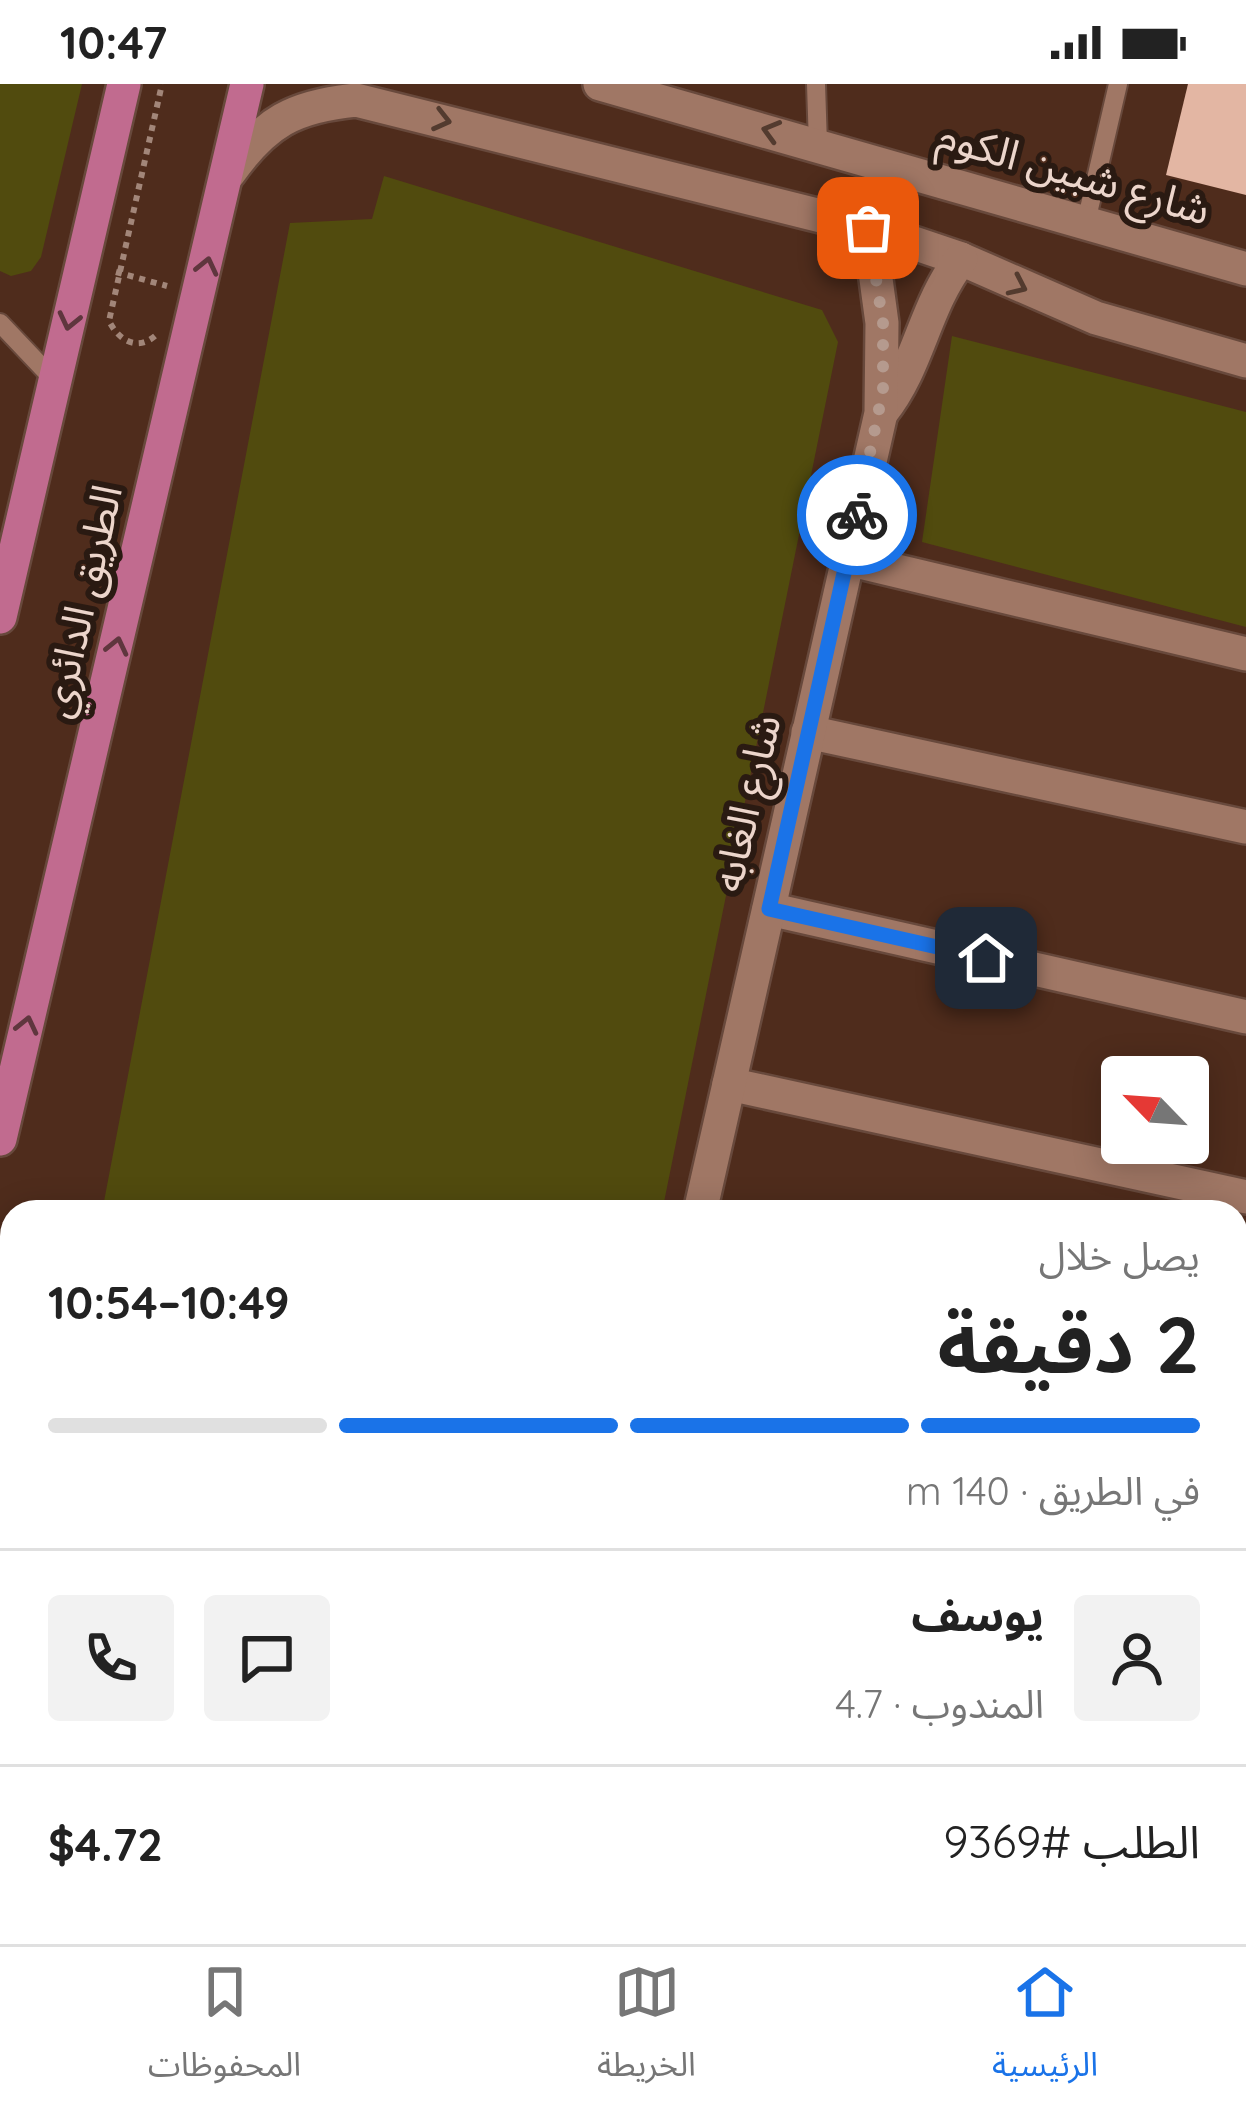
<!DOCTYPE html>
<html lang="ar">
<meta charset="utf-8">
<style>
:root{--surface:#fff;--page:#f2f2f2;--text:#222;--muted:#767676;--line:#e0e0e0;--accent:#1a73e8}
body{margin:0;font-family:Quicksand,"Noto Sans Arabic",sans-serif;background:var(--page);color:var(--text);direction:rtl;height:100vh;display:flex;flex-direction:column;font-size:45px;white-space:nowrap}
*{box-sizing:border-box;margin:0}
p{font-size:39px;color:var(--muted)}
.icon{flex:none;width:66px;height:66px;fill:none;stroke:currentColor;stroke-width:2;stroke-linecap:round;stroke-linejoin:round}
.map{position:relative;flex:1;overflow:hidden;direction:ltr}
.details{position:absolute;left:0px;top:1116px;width:1248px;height:744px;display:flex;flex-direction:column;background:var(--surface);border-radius:36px 36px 0 0;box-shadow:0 6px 30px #0003;direction:rtl}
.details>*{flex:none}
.needle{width:78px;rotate:295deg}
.controls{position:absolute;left:1101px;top:972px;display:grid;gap:24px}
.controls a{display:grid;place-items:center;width:108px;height:108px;border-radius:12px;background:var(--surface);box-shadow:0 6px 30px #0003;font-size:60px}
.pin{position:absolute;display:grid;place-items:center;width:102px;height:102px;color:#fff;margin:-51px;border-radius:24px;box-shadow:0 6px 18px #0006}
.courier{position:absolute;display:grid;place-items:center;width:120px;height:120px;margin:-60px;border:9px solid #1a73e8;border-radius:50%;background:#fff;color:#222;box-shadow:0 3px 15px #0007}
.head em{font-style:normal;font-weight:700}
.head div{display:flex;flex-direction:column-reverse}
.head{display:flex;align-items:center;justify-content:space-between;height:204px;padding:0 48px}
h1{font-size:78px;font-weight:700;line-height:90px}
.bar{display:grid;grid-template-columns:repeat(4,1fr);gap:18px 12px;align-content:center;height:144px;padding:0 48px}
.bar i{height:15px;border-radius:9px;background:var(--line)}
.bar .selected{background:var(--accent)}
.bar p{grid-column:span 4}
.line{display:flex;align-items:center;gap:30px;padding:0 48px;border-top:3px solid var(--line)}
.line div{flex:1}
.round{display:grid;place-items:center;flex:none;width:126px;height:126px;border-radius:12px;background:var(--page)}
.status{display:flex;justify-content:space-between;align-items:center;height:84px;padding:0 60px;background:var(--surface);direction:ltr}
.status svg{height:33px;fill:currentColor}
.dock{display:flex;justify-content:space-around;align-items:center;height:168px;border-top:3px solid var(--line);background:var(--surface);font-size:33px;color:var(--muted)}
.dock a{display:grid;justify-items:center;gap:6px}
.dock .selected{color:var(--accent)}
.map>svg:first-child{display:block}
.green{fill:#514b0e}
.building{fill:#e3b6a3}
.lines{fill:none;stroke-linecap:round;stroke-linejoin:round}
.service-casing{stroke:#68493c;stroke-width:22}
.minor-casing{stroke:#68493c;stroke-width:38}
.tertiary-casing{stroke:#68493c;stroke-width:38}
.primary-casing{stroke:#68493c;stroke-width:38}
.path{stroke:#a28679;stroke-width:6;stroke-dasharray:6 6;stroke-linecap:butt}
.service{stroke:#a07765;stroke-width:18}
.minor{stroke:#a07765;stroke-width:33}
.tertiary{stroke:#a07765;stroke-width:33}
.primary{stroke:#c16b8f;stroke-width:33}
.oneway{stroke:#533b2f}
.oneway2{stroke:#5f363e}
.done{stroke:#b59a8e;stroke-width:12;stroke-dasharray:0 21.6}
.route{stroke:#1a73e8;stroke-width:15}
.labels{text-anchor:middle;stroke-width:12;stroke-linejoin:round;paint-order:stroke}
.street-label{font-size:42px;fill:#ecd5cb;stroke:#2a1a12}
</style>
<div class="status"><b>10:47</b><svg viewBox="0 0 49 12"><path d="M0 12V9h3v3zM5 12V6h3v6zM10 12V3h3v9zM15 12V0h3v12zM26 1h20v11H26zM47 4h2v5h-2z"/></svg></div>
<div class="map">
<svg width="1246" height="1860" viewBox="0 0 1246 1860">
<rect width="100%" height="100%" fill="#4f2c1c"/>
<g class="green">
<path d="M 0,0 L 82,0 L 41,173 L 31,187 L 11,192 L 0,187 Z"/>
<path d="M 384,92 L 822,226 L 838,258 L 662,1128 L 102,1128 L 290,139 L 372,135 Z"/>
<path d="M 952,252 L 1246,328 L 1246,543 L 922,458 Z"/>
<path d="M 12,1551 L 12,1848 L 490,1848 L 487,1860 L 0,1860 L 0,1603 Z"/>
</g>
<path class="building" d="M 1188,0 L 1246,0 L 1246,111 L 1166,91 Z"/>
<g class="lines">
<defs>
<g id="service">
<path d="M 816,0 L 818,61"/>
<path d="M 1086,138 L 1118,0"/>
<path d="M 0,239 L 55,297"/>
</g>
<g id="minor">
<path d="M 847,475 L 1246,570"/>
<path d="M 808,648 L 1246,743"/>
<path d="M 769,825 L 1246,933"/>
<path d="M 729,1000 L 1246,1113"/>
<path d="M 1236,1212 L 1246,1169"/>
<path d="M 1236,1495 L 1246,1498"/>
<path d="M 1236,1672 L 1246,1674"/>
<path d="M 1174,1848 L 1231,1860"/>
<path d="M 846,1860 L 848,1848"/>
<path d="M 1086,1860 L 1089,1848"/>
</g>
<g id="tertiary">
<path d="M 600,0 L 1246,185"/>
<path d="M 229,89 C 265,38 294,22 356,16 L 869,144 L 961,175 L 1096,234 L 1246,277"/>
<path d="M 882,328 C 919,282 924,222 961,175"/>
<path d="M 700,1128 L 881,329 L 882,239 L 869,144"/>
<path d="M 1236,1294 L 1246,1296"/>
<path d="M 536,1860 L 539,1848"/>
</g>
<g id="primary">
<path d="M 0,533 L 124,0"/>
<path d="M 0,1055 L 247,0"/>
</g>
</defs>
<use href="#service" class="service-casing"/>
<use href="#minor" class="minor-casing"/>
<use href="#tertiary" class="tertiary-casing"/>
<use href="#primary" class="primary-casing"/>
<g class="path">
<path d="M 116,188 L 167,202"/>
<path d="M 155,252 C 136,268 118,255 109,237 L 162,0"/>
</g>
<use href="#service" class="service"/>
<use href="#minor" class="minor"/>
<use href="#tertiary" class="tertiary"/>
<use href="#primary" class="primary"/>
</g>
<defs><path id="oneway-chevron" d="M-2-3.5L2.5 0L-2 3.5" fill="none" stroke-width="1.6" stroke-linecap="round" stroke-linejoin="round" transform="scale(3)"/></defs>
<g class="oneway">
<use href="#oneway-chevron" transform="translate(442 36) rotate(14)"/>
<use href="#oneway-chevron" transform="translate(771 47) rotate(-164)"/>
<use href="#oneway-chevron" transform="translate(1018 202) rotate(25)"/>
</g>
<g class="oneway2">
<use href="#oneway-chevron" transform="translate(207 182) rotate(-77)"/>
<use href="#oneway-chevron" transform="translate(69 237) rotate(103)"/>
<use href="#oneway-chevron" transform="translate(117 562) rotate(-77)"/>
<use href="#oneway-chevron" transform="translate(27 941) rotate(-77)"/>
</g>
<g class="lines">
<path class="done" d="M 857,431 L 883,306 L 883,239 L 868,144"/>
<path class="route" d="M 857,431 L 769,825 L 986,874"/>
</g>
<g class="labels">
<g class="street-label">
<text transform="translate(1074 88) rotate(16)" y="15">شارع شبين الكوم</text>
<text transform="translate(81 517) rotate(-77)" y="15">الطريق الدائري</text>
<text transform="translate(746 719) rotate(-77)" y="15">شارع الغابه</text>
</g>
</g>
</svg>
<div class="controls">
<a><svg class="needle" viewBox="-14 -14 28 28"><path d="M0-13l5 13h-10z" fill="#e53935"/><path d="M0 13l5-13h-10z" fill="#767676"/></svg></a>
</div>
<div class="pin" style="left:868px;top:144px;background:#ea580c"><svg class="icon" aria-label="bag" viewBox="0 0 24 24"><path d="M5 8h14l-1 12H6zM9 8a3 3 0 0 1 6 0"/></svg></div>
<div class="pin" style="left:986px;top:874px;background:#1f2937"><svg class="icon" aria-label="home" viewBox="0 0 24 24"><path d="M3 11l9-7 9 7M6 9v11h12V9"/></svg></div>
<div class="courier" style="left:857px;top:431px"><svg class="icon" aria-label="bike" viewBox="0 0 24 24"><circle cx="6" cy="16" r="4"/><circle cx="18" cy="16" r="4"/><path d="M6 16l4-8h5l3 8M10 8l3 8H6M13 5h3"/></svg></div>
<section class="details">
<div class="head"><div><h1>2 دقيقة</h1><p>يصل خلال</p></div><em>10:49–10:54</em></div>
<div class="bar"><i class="selected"></i><i class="selected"></i><i class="selected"></i><i></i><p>في الطريق · 140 m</p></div>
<div class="line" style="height:216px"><a class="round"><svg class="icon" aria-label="person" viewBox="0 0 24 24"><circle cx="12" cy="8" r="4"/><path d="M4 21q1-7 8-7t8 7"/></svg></a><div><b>يوسف</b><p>المندوب · 4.7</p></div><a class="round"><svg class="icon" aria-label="chat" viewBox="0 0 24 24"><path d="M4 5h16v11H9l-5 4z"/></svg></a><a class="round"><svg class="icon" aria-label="phone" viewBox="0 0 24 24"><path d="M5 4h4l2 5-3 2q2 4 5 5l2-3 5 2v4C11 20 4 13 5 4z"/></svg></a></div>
<div class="line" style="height:156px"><div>الطلب #9369</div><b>$4.72</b></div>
</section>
</div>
<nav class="dock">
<a class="selected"><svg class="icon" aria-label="home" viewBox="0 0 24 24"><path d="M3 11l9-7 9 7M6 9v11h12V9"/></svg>الرئيسية</a>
<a><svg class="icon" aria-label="map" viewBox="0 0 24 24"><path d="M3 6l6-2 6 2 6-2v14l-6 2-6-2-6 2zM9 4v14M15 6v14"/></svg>الخريطة</a>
<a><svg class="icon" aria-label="saved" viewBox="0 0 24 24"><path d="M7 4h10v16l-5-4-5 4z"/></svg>المحفوظات</a>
</nav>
